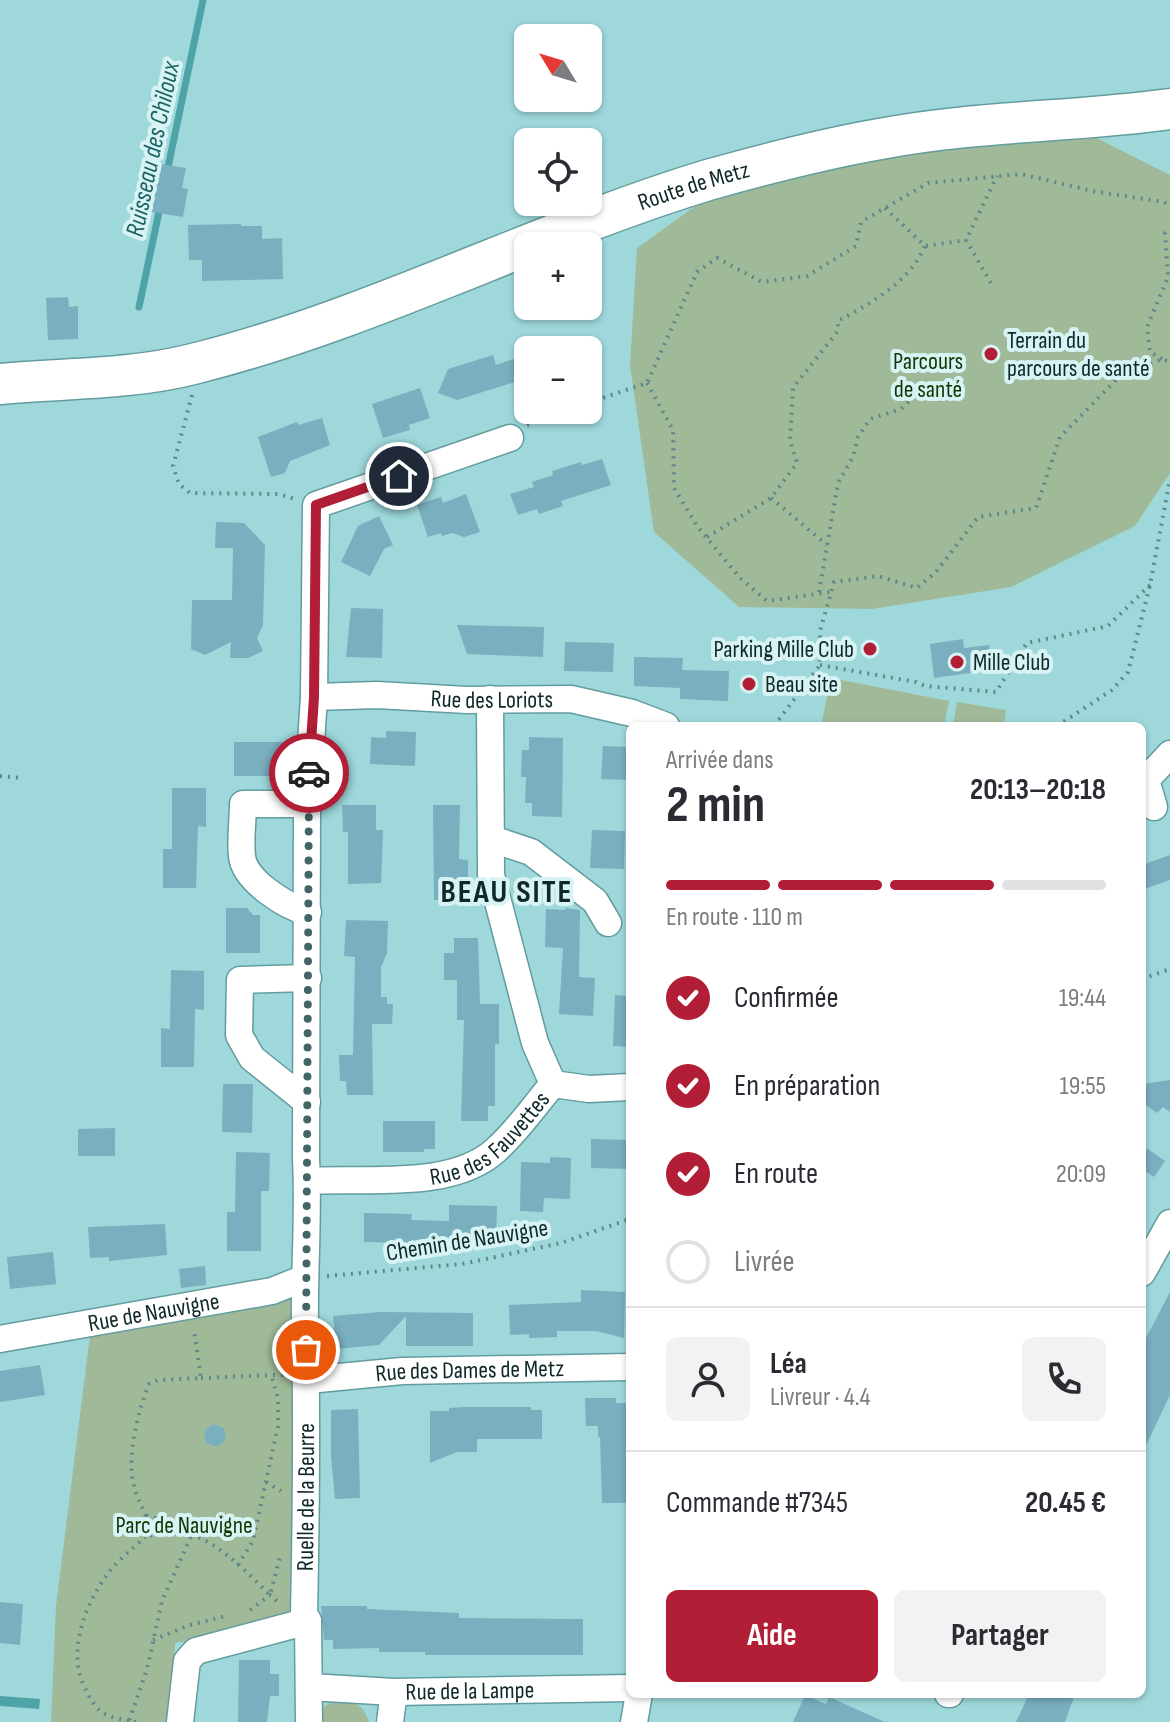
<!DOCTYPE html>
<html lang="fr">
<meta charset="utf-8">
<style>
:root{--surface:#fff;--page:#f2f2f3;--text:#2b2b33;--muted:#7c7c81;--line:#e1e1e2;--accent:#b11e36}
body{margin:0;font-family:"Sofia Sans Condensed",sans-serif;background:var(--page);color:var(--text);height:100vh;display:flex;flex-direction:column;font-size:30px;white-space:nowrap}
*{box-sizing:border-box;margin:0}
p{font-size:26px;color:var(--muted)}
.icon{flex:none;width:44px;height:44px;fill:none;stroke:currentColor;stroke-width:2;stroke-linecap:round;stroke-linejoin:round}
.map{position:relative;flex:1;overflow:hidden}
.panel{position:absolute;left:626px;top:722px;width:520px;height:976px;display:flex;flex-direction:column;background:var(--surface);border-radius:12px;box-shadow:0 2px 6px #0004}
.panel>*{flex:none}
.needle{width:52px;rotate:308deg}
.fabs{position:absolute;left:514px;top:24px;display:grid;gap:16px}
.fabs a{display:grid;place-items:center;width:88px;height:88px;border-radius:12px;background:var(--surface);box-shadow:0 2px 6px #0004;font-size:40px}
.pin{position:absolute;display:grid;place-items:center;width:68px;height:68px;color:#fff;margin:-34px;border:4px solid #fff;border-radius:50%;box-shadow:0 2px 8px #0007}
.courier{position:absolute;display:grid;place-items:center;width:80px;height:80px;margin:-40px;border:6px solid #b11e36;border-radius:50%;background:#fff;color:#222;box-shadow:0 2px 10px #0007}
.overview em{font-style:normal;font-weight:700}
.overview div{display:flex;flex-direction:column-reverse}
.overview{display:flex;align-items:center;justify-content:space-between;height:136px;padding:0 40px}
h1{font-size:52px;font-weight:700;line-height:60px}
.bar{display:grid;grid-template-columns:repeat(4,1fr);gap:12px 8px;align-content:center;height:96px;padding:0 40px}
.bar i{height:10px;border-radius:6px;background:var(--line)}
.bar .selected{background:var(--accent)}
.bar p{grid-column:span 4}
.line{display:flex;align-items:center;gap:20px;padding:0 40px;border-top:2px solid var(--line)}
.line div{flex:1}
.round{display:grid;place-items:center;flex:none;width:84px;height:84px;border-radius:12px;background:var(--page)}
ol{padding:0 40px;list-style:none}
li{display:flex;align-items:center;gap:24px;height:88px}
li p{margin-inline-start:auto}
li .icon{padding:8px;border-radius:50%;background:var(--accent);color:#fff;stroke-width:4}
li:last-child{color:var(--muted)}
li i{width:44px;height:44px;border:4px solid var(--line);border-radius:50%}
.cta{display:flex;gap:16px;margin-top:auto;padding:16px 40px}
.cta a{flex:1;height:92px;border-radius:12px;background:var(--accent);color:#fff;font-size:32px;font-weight:700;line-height:92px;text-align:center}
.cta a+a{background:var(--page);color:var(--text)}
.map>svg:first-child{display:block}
.green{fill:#a0ba99}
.water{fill:#4ea3a7}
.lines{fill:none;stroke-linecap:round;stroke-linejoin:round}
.stream{stroke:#4ea3a7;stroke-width:7}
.building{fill:#7aafbf}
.minor-casing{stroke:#639c9e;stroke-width:29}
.primary-casing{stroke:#639c9e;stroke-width:43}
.path{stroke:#5d888a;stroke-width:4;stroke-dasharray:2 6;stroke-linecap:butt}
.minor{stroke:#fff;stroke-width:26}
.primary{stroke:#fff;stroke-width:40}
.done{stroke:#426667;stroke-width:8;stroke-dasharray:0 14.4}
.route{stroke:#b11e36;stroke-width:10}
.poi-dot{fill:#b11e36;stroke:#d7f3f4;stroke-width:3}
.labels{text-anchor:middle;stroke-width:8;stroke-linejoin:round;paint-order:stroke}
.street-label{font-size:24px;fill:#102829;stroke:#d7f3f4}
.poi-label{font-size:24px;fill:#102829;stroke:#d7f3f4;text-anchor:start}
.park-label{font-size:24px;fill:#113803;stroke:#d7f3f4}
.water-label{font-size:26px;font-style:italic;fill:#1d6366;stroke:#d7f3f4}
.district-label{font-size:32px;font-weight:bold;letter-spacing:2px;fill:#102829;stroke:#d7f3f4}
</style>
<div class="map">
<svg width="1170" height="1722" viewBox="0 0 1170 1722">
<rect width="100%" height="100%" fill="#9ed8db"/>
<g class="green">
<path d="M 1077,128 L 1170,175 L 1170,473 L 1135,526 L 1011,587 L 872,609 L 739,607 L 654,532 L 630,365 L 637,248 L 708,197 L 870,158 Z"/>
<path d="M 831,678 L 949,701 L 944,726 L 821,726 Z"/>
<path d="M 957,702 L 1006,710 L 1004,726 L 953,726 Z"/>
<path d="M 289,1290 L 298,1299 L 295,1606 L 283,1623 L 267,1629 L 175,1643 L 172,1722 L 51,1722 L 56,1606 L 91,1328 Z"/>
<path d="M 334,1700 C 352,1702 363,1702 369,1722 L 316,1722 L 318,1711 Z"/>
</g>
<path class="water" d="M 0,1696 L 40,1699 L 39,1709 L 0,1706 Z"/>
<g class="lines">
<g class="stream">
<path d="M 167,172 L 203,0"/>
<path d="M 139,307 L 160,207"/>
</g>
</g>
<g class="building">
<path d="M 160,164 L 186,168 L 182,188 L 188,189 L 183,217 L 152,212 Z"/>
<path d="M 241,224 L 241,226 L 262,226 L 262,239 L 282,238 L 283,279 L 202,281 L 202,260 L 189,260 L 188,225 Z"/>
<path d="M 68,297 L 69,307 L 78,306 L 78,339 L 48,340 L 46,298 Z"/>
<path d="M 528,354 L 528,378 L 457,400 L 438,393 L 448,369 L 493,355 L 496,365 Z"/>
<path d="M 420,388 L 430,418 L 409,425 L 410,430 L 383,438 L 372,404 Z"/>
<path d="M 322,418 L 330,445 L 290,461 L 285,473 L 271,477 L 258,437 L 297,422 L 298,425 Z"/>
<path d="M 602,459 L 611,485 L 561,501 L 563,506 L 539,514 L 537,509 L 518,515 L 510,494 L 534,487 L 532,482 L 553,475 L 552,471 L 581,462 L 582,465 Z"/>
<path d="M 466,494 L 480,532 L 464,537 L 452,533 L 442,536 L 441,533 L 428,537 L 417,505 L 441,497 L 443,503 Z"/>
<path d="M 379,516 L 393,545 L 384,549 L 370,576 L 341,562 L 358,526 Z"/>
<path d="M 216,522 L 244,523 L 265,545 L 263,625 L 257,638 L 263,651 L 248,658 L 230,658 L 231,642 L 205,655 L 191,649 L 192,600 L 232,600 L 233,548 L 215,548 Z"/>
<path d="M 351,608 L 383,609 L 382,658 L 346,657 Z"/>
<path d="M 457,625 L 544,627 L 543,657 L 467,654 Z"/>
<path d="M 963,639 L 964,648 L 989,645 L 992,670 L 934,678 L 930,644 Z"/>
<path d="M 565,642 L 614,643 L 613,672 L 564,671 Z"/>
<path d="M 634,657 L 683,658 L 682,670 L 729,671 L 728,701 L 680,699 L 680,688 L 634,686 Z"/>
<path d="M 386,731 L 416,732 L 415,766 L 370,764 L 371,737 L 386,738 Z"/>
<path d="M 529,737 L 563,738 L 562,817 L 532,816 L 532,803 L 525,803 L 526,777 L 521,777 L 522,750 L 529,750 Z"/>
<path d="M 234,742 L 284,742 L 284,768 L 272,768 L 272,776 L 234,776 Z"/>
<path d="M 603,746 L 630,747 L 630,780 L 601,779 Z"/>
<path d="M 172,788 L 206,788 L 206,827 L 198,826 L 196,888 L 163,888 L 163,849 L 172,849 Z"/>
<path d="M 342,805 L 376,805 L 376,830 L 383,830 L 381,883 L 348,884 L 348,832 L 343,832 Z"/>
<path d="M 433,805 L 460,805 L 459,859 L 468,860 L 468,887 L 461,887 L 461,900 L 434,900 Z"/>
<path d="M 592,830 L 625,831 L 624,869 L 590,868 Z"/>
<path d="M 1170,855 L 1170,880 L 1142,890 L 1142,865 Z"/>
<path d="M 226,908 L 247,908 L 253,915 L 260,915 L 260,953 L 226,953 Z"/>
<path d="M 565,908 L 580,910 L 579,977 L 595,978 L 593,1016 L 559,1014 L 563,948 L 545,947 L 546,909 L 565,910 Z"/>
<path d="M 346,920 L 388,921 L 387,953 L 381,967 L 381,997 L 387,997 L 387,1004 L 393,1004 L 392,1024 L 372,1024 L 373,1095 L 347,1095 L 346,1081 L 340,1081 L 339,1055 L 353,1055 L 355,957 L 344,956 Z"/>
<path d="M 454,938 L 478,938 L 480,1004 L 499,1004 L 499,1044 L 495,1044 L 495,1106 L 488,1106 L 488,1121 L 461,1121 L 464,1020 L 457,1020 L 457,980 L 444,980 L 444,953 L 454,953 Z"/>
<path d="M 171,970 L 204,971 L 204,1010 L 195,1009 L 194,1067 L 161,1067 L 161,1028 L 170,1029 Z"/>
<path d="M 615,995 L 630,996 L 630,1047 L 613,1046 Z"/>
<path d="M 1170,1080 L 1170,1112 L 1163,1107 L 1157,1113 L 1143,1103 L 1142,1084 Z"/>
<path d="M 223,1084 L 253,1084 L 252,1133 L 222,1132 Z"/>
<path d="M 383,1121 L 435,1121 L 435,1149 L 424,1149 L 424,1152 L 383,1152 Z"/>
<path d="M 115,1128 L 115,1156 L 78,1156 L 78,1129 Z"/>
<path d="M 591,1139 L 630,1140 L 630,1169 L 591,1168 Z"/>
<path d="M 1142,1145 L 1165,1161 L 1154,1177 L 1142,1169 Z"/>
<path d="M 236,1152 L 270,1153 L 269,1191 L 261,1191 L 261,1251 L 227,1251 L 227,1212 L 235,1212 Z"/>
<path d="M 550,1157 L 571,1158 L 570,1199 L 544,1198 L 543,1212 L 520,1211 L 521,1162 L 550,1163 Z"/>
<path d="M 449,1205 L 497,1206 L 496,1240 L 426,1238 L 426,1241 L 411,1240 L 411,1243 L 364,1242 L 364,1213 L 412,1214 L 411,1220 L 449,1221 Z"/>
<path d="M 165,1224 L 167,1255 L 109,1261 L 109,1257 L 90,1258 L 88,1227 Z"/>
<path d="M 53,1252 L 56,1284 L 10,1289 L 7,1257 Z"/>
<path d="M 205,1266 L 206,1285 L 181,1288 L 179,1269 Z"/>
<path d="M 581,1290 L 625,1292 L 624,1338 L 596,1331 L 557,1331 L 557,1337 L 529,1338 L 529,1334 L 510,1335 L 509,1305 L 581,1302 Z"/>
<path d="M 1170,1292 L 1170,1395 L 1142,1454 L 1142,1346 Z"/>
<path d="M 380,1312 L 473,1313 L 473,1346 L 406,1346 L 406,1316 L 379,1345 L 336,1349 L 333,1316 Z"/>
<path d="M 40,1365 L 45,1395 L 0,1402 L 0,1371 Z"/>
<path d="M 585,1398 L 616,1398 L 616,1403 L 630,1403 L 630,1503 L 602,1503 L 600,1437 L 598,1437 L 598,1426 L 586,1426 Z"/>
<path d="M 464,1407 L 531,1407 L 531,1410 L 542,1410 L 542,1439 L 477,1439 L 477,1452 L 457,1452 L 430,1463 L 430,1411 L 449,1411 L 449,1408 Z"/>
<path d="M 358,1409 L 360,1498 L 335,1499 L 331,1456 L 331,1410 Z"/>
<path d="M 213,1424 L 224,1428 L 226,1440 L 217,1447 L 206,1443 L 204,1431 Z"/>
<path d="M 0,1602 L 23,1604 L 20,1645 L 0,1643 Z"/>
<path d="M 321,1606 L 367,1606 L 367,1609 L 459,1613 L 459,1618 L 583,1619 L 583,1655 L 425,1655 L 425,1652 L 379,1652 L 379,1648 L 333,1649 L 333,1640 L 324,1640 Z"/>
<path d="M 239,1660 L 270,1660 L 270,1674 L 279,1674 L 279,1696 L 270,1696 L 267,1722 L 238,1722 Z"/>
<path d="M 1029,1694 L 1075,1694 L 1065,1722 L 1016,1722 Z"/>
<path d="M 805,1695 L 826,1704 L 829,1697 L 885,1722 L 793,1722 Z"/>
</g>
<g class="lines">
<defs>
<g id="minor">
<path id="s1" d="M 314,697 L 377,695 L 467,700 L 571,699 L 632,713 L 666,726"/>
<path d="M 307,804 L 243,804 C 243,820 240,839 242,856 C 244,880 286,907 308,912"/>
<path d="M 1154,807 L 1146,780 L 1170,754"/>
<path d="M 492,839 L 531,852 L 595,901 L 608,923"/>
<path d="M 553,1084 L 589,1089 L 630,1087"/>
<path d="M 307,1102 L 252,1058 L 239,1035 L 240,980 L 308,978"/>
<path id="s2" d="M 307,1181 C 364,1177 453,1191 497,1149 C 518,1130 535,1105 553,1084 L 535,1043 L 491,875 L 490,699"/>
<path d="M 1142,1273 L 1170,1223"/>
<path id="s3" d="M 0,1339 L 272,1291 L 305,1278"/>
<path id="s4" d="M 308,1380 L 402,1371 L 630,1367"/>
<path id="s5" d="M 310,1687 L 394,1692 L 630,1688"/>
<path d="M 948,1694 L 950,1694"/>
<path d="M 180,1722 L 187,1661 L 196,1651 L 308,1621"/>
<path id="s6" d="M 309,1722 L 308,1621 L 304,1614 C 306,1518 307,1421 305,1325 C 304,1269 309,1214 306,1159 L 307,804 L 314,697 L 316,505 L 510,438"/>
<path d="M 390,1722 L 394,1692"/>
<path d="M 634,1722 L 639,1694"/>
</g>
<g id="primary">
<path id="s7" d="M 0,384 C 64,378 130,380 193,364 C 370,320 534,233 708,180 C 765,164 822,149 880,139 C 975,121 1074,122 1170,109"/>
</g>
</defs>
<use href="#minor" class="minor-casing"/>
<use href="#primary" class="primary-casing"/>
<g class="path">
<path d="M 885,208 L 925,246 L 966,240"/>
<path d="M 991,283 L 966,240 L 997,176"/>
<path d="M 1162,359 L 1150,352 L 1147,327 L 1168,277 L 1165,233 L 1170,230"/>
<path d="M 647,383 L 673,430 L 674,488 L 697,526 L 740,578 L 767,601 L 830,592"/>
<path d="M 192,395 L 173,466 L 179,484 L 190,493 L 278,494 L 295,499"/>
<path d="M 588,403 L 647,383 L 697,272 L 717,258 L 762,282 L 807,276 L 856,246 L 861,222 L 928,183 L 1021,174 L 1092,191 L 1164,202 L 1170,206"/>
<path d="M 527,425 L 566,410"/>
<path d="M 771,498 L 827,545"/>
<path d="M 707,537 L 771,498 L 797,463 L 790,441 L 793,388 L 838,331 L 838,321 C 871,303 909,283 925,246"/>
<path d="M 819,592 L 838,483 L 853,457 L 858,437 L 870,419 L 901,409 L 919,391"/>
<path d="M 820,665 L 916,682 L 925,686 L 996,692 L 1027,643 L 1108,626 L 1150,585"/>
<path d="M 774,726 L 820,665 L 820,631 L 834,582 L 878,576 L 917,588 L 936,572 L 978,517 L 1036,508 L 1060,437 L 1116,380 L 1162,359 L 1170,362"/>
<path d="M 1057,726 L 1112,690 L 1128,672 L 1150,585 L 1170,479"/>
<path d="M 0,776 L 22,778"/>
<path d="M 1142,979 L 1170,969"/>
<path d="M 327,1276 L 462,1264 L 561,1243 L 630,1219"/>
<path d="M 201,1378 L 270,1375"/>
<path d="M 266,1482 L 281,1491"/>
<path d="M 146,1516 C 142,1506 136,1496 134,1486 C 126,1456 138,1412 149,1384 L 158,1380 L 201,1378 L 194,1330"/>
<path d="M 146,1516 L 155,1518 L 160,1527 L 155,1535 L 146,1536 L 139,1531 L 139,1522 Z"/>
<path d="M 160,1527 C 170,1529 180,1531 190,1534 C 221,1544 247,1573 270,1595 L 280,1557"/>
<path d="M 238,1565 L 253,1541 L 278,1426 L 278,1398 L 271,1375 L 284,1375"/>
<path d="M 250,1610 L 270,1595 L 280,1604"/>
<path d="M 153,1640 L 190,1625 L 226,1616"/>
<path d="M 129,1721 C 101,1715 97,1713 84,1686 C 66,1648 88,1596 114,1566 C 124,1555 136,1546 146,1536"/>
<path d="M 136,1722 L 129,1721 L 147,1669 L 162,1601 L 192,1534"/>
</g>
<use href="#minor" class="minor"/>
<use href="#primary" class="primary"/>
</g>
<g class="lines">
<path class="done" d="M 306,1350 L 309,773"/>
<path class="route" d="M 309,773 L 314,697 L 316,505 L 399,476"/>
</g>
<g class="poi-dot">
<circle cx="991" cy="354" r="8"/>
<circle cx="870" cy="649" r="8"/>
<circle cx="957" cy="662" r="8"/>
<circle cx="749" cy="684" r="8"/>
</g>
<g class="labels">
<g class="street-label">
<text dy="8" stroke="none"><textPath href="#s7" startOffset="726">Route de Metz</textPath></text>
<text dy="8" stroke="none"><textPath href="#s1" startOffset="178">Rue des Loriots</textPath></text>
<text dy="8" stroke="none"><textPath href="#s2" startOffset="196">Rue des Fauvettes</textPath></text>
<text transform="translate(467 1240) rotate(-9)" y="8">Chemin de Nauvigne</text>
<text dy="8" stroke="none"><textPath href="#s3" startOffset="156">Rue de Nauvigne</textPath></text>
<text dy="8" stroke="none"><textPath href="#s4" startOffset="162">Rue des Dames de Metz</textPath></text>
<text dy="8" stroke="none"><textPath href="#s6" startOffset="226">Ruelle de la Beurre</textPath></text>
<text dy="8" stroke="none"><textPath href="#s5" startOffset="160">Rue de la Lampe</textPath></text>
</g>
<g class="poi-label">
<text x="1007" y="348">Terrain du<tspan x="1007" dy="28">parcours de santé</tspan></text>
<text x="854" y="657" text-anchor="end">Parking Mille Club</text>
<text x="973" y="670">Mille Club</text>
<text x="765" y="692">Beau site</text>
</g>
<g class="park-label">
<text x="928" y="369">Parcours<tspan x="928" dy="28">de santé</tspan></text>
<text x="184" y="1533">Parc de Nauvigne</text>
</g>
<g class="water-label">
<text transform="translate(152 149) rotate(-78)" y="9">Ruisseau des Chiloux</text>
</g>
<g class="district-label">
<text x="507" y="902">BEAU SITE</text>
</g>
</g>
</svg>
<div class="fabs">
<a><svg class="needle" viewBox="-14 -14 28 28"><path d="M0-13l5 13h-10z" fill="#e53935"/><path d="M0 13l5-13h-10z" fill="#7c7c81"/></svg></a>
<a><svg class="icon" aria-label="locate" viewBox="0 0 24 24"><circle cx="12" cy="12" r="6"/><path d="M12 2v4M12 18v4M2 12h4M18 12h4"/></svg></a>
<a>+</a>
<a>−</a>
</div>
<div class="pin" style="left:306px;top:1350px;background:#ea580c"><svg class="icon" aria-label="bag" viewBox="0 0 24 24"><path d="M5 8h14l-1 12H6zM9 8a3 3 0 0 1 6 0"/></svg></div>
<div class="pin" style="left:399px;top:476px;background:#1f2937"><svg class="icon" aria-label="home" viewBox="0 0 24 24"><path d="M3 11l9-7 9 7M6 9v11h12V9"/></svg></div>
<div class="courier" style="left:309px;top:773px"><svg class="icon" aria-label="car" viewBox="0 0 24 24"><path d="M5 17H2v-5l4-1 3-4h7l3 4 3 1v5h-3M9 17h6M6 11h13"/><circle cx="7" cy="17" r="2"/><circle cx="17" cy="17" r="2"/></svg></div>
<section class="panel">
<div class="overview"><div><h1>2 min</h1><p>Arrivée dans</p></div><em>20:13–20:18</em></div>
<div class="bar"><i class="selected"></i><i class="selected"></i><i class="selected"></i><i></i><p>En route · 110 m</p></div>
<ol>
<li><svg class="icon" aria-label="check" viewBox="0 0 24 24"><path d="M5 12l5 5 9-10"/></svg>Confirmée<p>19:44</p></li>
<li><svg class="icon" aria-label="check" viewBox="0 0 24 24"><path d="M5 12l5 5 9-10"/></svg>En préparation<p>19:55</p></li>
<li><svg class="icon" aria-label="check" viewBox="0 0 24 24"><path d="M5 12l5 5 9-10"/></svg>En route<p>20:09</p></li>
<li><i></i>Livrée</li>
</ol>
<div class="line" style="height:144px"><a class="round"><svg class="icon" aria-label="person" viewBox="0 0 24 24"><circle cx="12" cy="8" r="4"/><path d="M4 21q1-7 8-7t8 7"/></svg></a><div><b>Léa</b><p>Livreur · 4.4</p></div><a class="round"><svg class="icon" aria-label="phone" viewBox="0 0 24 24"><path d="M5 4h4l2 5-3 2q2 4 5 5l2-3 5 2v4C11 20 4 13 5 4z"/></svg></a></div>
<div class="line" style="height:104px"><div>Commande #7345</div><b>20.45 €</b></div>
<div class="cta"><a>Aide</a><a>Partager</a></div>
</section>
</div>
